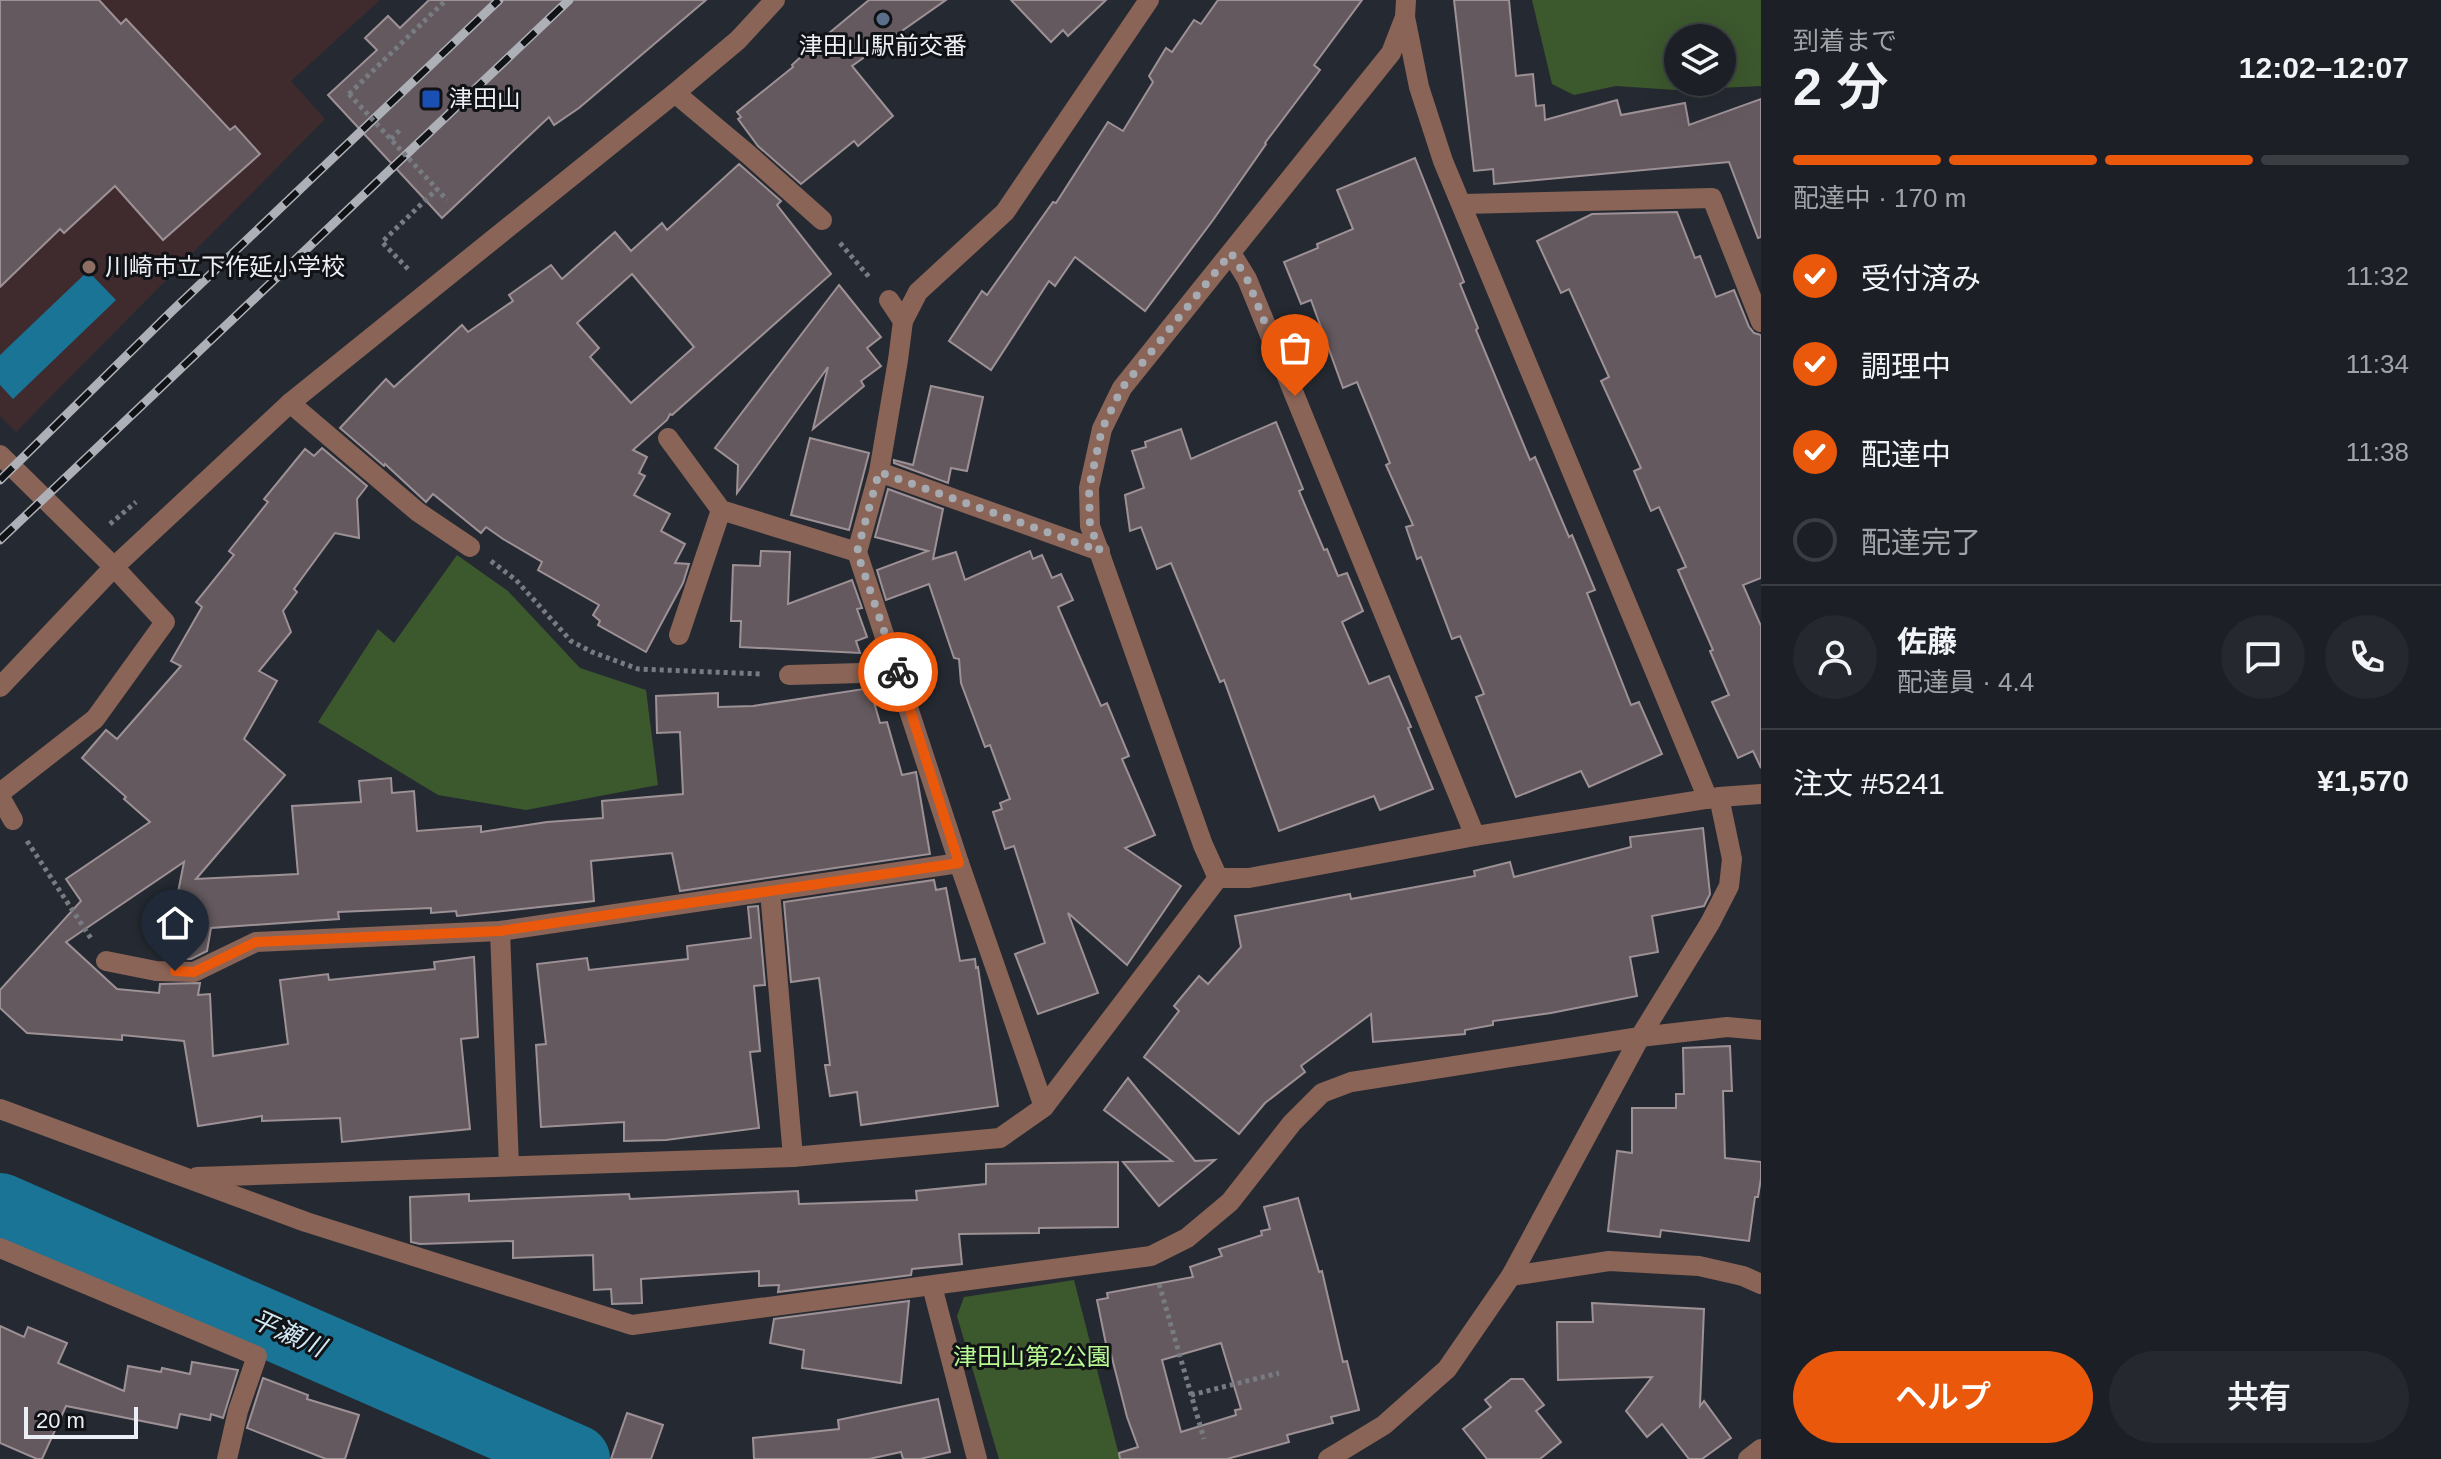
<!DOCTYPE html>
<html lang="ja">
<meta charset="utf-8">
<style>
:root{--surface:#1c2026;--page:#25282e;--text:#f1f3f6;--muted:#a0a3a7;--line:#3a3e43;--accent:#ea580c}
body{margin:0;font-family:Helvetica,"Noto Sans JP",sans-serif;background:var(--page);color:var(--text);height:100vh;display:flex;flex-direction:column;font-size:30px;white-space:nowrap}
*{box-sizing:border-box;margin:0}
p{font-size:26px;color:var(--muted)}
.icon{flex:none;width:44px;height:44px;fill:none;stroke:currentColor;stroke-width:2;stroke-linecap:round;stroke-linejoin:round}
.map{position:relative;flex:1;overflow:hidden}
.details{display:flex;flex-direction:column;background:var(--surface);width:680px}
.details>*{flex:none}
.buttons{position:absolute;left:1664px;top:24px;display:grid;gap:16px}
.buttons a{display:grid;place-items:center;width:72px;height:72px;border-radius:50%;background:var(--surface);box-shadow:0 8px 32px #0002,0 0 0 2px var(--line);font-size:40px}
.scale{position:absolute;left:24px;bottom:20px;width:114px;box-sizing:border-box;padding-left:8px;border:4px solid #eceff5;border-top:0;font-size:22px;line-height:28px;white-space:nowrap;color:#eceff5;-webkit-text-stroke:6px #101216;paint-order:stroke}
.pin{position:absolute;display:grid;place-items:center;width:68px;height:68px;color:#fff;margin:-82px -34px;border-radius:50% 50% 50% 0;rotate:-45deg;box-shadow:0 0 8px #0007}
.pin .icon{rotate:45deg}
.courier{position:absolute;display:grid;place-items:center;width:80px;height:80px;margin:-40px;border:6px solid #ea580c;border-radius:50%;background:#fff;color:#222;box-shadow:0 2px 10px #0007}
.summary em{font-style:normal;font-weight:600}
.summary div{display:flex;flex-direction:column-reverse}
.summary{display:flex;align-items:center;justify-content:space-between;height:136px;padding:0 32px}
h1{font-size:52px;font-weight:600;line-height:60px}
.bar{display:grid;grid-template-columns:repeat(4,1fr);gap:12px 8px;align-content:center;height:96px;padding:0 32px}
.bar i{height:10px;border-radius:6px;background:var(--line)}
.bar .selected{background:var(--accent)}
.bar p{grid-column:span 4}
.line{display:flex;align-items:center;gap:20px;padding:0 32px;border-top:2px solid var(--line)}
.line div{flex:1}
.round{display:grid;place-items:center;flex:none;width:84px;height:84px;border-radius:42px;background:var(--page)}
ol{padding:0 32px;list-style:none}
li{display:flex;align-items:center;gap:24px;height:88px}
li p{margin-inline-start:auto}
li .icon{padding:8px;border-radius:50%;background:var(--accent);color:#fff;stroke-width:4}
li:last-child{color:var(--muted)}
li i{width:44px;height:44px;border:4px solid var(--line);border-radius:50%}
.action{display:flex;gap:16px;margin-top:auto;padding:16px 32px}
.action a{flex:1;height:92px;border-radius:48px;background:var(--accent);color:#fff;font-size:32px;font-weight:600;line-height:92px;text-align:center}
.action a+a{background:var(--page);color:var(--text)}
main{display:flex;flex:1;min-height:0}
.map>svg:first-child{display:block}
.education{fill:#3f2b2e}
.green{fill:#3c582d;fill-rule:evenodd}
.water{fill:#197495}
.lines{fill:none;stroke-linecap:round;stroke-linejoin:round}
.river{stroke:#197495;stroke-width:68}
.building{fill:#64595e;stroke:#9d9196;stroke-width:2;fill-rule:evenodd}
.path{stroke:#777b82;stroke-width:5;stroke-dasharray:4 4;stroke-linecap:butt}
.minor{stroke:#8a6457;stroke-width:20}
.rail-casing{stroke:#adb0b7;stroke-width:9}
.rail{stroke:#101216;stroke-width:6;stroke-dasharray:18;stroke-linecap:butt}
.path-bridge{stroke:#777b82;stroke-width:5;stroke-dasharray:4 4;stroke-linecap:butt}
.done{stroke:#a6aab1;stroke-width:8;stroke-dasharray:0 14.4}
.route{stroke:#ea580c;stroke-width:10}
.service-dot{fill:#5c6f8a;stroke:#101216;stroke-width:3}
.transit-dot{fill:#1a4fb4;stroke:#101216;stroke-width:3}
.education-dot{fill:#8d6e63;stroke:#101216;stroke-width:3}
.labels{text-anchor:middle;stroke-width:6;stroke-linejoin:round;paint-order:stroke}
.poi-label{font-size:24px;fill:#eceff5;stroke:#101216;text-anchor:start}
.park-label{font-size:24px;fill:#b7f992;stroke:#101216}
.water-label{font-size:26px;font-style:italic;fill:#d0e8f3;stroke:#101216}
</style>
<main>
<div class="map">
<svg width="1761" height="1459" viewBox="0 0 1761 1459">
<rect width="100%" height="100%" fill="#252a32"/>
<path class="education" d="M 0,0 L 380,0 L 291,81 L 325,119 L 16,432 L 0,416 Z"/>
<g class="green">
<path d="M 1532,0 L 1761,0 L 1761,86 L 1676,90 L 1616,86 L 1574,95 L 1552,84 ZM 1722,38 L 1722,82 L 1678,82 L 1678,38 Z"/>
<path d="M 457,555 L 508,591 L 580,668 L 646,690 L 658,785 L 526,810 L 438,795 L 318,722 L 378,629 L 394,643 Z"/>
<path d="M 1074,1280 L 1120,1459 L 999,1459 L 957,1316 L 964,1297 Z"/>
</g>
<path class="water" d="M 88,271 L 116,300 L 13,399 L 0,385 L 0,355 Z"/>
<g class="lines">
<path class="river" d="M 0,1207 L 576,1459"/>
</g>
<g class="building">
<path d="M 0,0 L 99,0 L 121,24 L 126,19 L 230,130 L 235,126 L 260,154 L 163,240 L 115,186 L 64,233 L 60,229 L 0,287 Z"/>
<path d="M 429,0 L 706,0 L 579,108 L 554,125 L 549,117 L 442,218 L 328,95 L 377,50 L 365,38 L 388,16 L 400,28 Z"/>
<path d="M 869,0 L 946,0 L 852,66 L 893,116 L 858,146 L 854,141 L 801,184 L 758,146 L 738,119 L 741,117 L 737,112 L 793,67 L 792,65 L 805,53 Z"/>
<path d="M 1011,0 L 1106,0 L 1068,36 L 1063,30 L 1051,42 Z"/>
<path d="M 1218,0 L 1362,0 L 1314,65 L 1320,70 L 1265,143 L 1266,144 L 1213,220 L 1145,311 L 1075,257 L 1055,286 L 1049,281 L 991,370 L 949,341 L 982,291 L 987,295 L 1053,202 L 1056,203 L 1108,122 L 1123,131 L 1153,82 L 1149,76 L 1166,48 L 1172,52 L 1194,20 L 1201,24 Z"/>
<path d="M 1454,0 L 1509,0 L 1516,76 L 1533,74 L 1536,106 L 1544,105 L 1545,120 L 1617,100 L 1621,115 L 1685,103 L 1689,125 L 1761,99 L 1761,237 L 1758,238 L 1729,162 L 1494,184 L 1493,169 L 1474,171 Z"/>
<path d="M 1415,158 L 1464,282 L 1460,284 L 1478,328 L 1476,330 L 1530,460 L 1535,457 L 1569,537 L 1572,535 L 1595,590 L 1587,593 L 1631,705 L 1639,702 L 1662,754 L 1589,787 L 1581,771 L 1516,797 L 1476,697 L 1484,694 L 1460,636 L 1452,639 L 1421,557 L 1417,559 L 1406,527 L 1413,525 L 1386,465 L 1390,463 L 1357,382 L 1343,388 L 1311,300 L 1301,304 L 1284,262 L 1318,248 L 1317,244 L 1353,229 L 1337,190 Z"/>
<path d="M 739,164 L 781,201 L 777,205 L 831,274 L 672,415 L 670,414 L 667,420 L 633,450 L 647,457 L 639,473 L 645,476 L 634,495 L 670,514 L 661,531 L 685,544 L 675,563 L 689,564 L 683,583 L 646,652 L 598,625 L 600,621 L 593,615 L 599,605 L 538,570 L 542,562 L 503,539 L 486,527 L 481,533 L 433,494 L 426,502 L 385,464 L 384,466 L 340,428 L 386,379 L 394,387 L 462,325 L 468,332 L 513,301 L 509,295 L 551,265 L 562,279 L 615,232 L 631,251 L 662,223 L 667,230 ZM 632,274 L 694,347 L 631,403 L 590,357 L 599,348 L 577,323 Z"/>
<path d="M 1677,212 L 1695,258 L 1700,256 L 1716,297 L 1734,290 L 1749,327 L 1754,333 L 1761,335 L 1761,578 L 1743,585 L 1761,626 L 1761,768 L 1753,751 L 1738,758 L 1712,702 L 1729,695 L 1710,651 L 1713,650 L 1678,570 L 1686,567 L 1659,507 L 1651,511 L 1634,471 L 1641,468 L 1601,381 L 1609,377 L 1569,289 L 1561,293 L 1537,241 L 1592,214 Z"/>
<path d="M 839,285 L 881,337 L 867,348 L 881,366 L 861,381 L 864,386 L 813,429 L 828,367 L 737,493 L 738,465 L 715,448 Z"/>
<path d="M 931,386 L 983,397 L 967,471 L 951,468 L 948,483 L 894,463 L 894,460 L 913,465 Z"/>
<path d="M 1276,422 L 1303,489 L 1299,491 L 1324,550 L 1327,549 L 1338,576 L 1347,573 L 1363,611 L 1342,622 L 1369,684 L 1389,676 L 1411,727 L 1408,728 L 1433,789 L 1380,810 L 1374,796 L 1279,831 L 1224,680 L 1220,682 L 1171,563 L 1157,569 L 1141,527 L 1130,531 L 1125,495 L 1144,488 L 1132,451 L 1146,447 L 1145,442 L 1181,429 L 1191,459 Z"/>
<path d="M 810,438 L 869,453 L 849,530 L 791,515 Z"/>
<path d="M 322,448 L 367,486 L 357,499 L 359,538 L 335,533 L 294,589 L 297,592 L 283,611 L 291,632 L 259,671 L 277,681 L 244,739 L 285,775 L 196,879 L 298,874 L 292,806 L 361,802 L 359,781 L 391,778 L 392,793 L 414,791 L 417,831 L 481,826 L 481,832 L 547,822 L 603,818 L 602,801 L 683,794 L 680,732 L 657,733 L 656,696 L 718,693 L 718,707 L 753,706 L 870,688 L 880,723 L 887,722 L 902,775 L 916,772 L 930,854 L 680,891 L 672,853 L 591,861 L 594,901 L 457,916 L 456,911 L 431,913 L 431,908 L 338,912 L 339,919 L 211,928 L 207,951 L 191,959 L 165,958 L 184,862 L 66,942 L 117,989 L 159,993 L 160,984 L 200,983 L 198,995 L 210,994 L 213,1056 L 288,1044 L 280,980 L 328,974 L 329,980 L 435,969 L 434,962 L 474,957 L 478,1037 L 461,1039 L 470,1129 L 342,1142 L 340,1118 L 262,1121 L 262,1116 L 198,1126 L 184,1041 L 122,1035 L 122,1040 L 27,1033 L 0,1008 L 0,990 L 81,901 L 66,879 L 150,822 L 124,799 L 126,797 L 82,758 L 106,730 L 117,739 L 181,666 L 171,661 L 202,607 L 196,602 L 234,555 L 229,551 L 268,502 L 264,499 L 305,449 L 314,456 Z"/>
<path d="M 888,489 L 943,509 L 933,559 L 956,552 L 965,580 L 1030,551 L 1033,559 L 1042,555 L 1052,578 L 1061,574 L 1073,600 L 1058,607 L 1101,706 L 1107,703 L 1129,756 L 1122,759 L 1155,835 L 1125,848 L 1181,886 L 1127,965 L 1068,913 L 1098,993 L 1038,1014 L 1015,954 L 1045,943 L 1014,846 L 1005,849 L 993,812 L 1002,809 L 1000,803 L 1010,799 L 990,745 L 985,747 L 961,683 L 959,659 L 954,658 L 929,584 L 886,600 L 877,570 L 928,551 L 875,537 Z"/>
<path d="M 761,551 L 790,552 L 788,604 L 852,580 L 862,608 L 857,609 L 867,637 L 856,641 L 860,653 L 740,647 L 741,621 L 731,621 L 733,565 L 760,566 Z"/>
<path d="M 1703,828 L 1710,894 L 1704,906 L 1652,916 L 1658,952 L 1630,957 L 1637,996 L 1551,1013 L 1493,1021 L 1493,1025 L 1465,1030 L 1465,1034 L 1373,1042 L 1371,1014 L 1301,1066 L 1305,1072 L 1265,1103 L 1239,1134 L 1144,1057 L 1179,1011 L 1174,1006 L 1199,976 L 1208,984 L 1241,947 L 1235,916 L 1350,894 L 1351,899 L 1475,876 L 1474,871 L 1510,862 L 1514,877 L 1631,847 L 1630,837 Z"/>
<path d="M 934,880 L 936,890 L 946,888 L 960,961 L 975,959 L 976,968 L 978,967 L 998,1106 L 861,1125 L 857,1092 L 830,1096 L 825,1065 L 830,1065 L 819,978 L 791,982 L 784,902 Z"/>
<path d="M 758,906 L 765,985 L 754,986 L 760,1051 L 750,1052 L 759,1128 L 666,1140 L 624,1141 L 624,1122 L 541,1127 L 536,1045 L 546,1044 L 537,964 L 587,958 L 589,970 L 688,959 L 687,946 L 751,938 L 748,907 Z"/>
<path d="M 1730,1046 L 1732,1091 L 1723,1091 L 1725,1158 L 1761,1162 L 1761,1178 L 1758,1197 L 1755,1197 L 1749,1241 L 1661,1230 L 1660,1237 L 1608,1231 L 1617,1151 L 1632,1153 L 1632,1108 L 1676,1108 L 1676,1094 L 1684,1094 L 1683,1048 Z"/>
<path d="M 1128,1078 L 1195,1161 L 1215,1160 L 1159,1206 L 1123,1162 L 1172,1161 L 1104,1110 Z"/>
<path d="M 1118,1162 L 1118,1227 L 1039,1228 L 1039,1233 L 959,1234 L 962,1264 L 912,1269 L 911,1275 L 778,1292 L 779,1285 L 759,1286 L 759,1271 L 641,1279 L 642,1303 L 612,1304 L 611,1289 L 594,1290 L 593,1255 L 513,1258 L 513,1241 L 420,1244 L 411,1242 L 410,1197 L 469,1194 L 469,1201 L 629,1194 L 630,1199 L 798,1191 L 799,1204 L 917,1200 L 916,1191 L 986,1184 L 986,1164 Z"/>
<path d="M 1298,1198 L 1319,1272 L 1322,1271 L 1343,1362 L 1347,1361 L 1359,1410 L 1331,1417 L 1333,1423 L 1287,1435 L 1289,1442 L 1227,1459 L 1120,1459 L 1119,1453 L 1138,1447 L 1127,1417 L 1111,1354 L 1108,1354 L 1097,1300 L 1108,1298 L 1107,1293 L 1193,1277 L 1190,1267 L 1222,1256 L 1219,1249 L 1262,1235 L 1261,1231 L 1270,1229 L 1264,1207 ZM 1221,1343 L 1241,1409 L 1235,1410 L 1236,1415 L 1181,1432 L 1162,1360 Z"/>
<path d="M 909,1301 L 901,1383 L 802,1368 L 804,1350 L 770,1343 L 774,1319 Z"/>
<path d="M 1592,1303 L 1704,1309 L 1700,1406 L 1704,1401 L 1731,1438 L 1702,1459 L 1689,1459 L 1662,1424 L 1647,1437 L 1626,1411 L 1652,1377 L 1558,1380 L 1557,1322 L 1593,1322 Z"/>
<path d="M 0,1326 L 24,1337 L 28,1327 L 67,1343 L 58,1363 L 124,1391 L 128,1366 L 161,1372 L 162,1368 L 190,1374 L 192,1362 L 238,1370 L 223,1418 L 211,1414 L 210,1420 L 180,1414 L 177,1428 L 66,1406 L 42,1459 L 37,1459 L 0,1443 Z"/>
<path d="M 263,1378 L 308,1395 L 307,1399 L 359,1415 L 345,1459 L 326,1459 L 247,1428 Z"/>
<path d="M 1511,1379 L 1523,1379 L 1544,1405 L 1536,1411 L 1561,1442 L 1540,1459 L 1487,1459 L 1463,1429 L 1491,1407 L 1485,1400 Z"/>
<path d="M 938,1399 L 950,1452 L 920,1459 L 903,1459 L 901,1452 L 869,1459 L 754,1459 L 753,1438 L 839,1429 L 838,1420 Z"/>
<path d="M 627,1413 L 663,1425 L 651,1459 L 611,1459 Z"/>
</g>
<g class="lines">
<g class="path">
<path d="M 349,94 L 446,0"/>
<path d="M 391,139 L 401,129"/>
<path d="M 840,243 L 870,278"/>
<path d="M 408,269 L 382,242 L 437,189"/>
<path d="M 110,524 L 136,502"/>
<path d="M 491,561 L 516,580 L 571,641 L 592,652 L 638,669 L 762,674"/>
<path d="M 27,841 L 92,940"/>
<path d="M 1159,1284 L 1204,1439"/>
<path d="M 1191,1395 L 1279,1373"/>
</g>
<g class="minor">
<path d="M 1406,0 L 1405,17 L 1391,53 L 1122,388 L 1102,429 L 1089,488 L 1090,526 L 1203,845 L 1218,878 L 1249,878 L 1475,836 L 1719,797 L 1761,794"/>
<path d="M 1405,17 L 1419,87 L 1443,161 L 1708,799"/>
<path d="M 675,93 L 749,155 L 822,220"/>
<path d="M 1462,204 L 1712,198 L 1761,322"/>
<path d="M 1231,253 L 1247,279 L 1475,836"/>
<path d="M 889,300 L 903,321"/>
<path d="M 290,403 L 418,512 L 470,547"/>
<path d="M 668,438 L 721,510 L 857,552"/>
<path d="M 0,455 L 114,567 L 165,622 L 95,719 L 0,793"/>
<path d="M 879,472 L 1100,551"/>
<path d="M 679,635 L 721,510"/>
<path d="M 789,675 L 898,672"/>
<path d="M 0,687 L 114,567 L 290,403 L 675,93 L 738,40 L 775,0"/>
<path d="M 0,797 L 13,820"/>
<path d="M 770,891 L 793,1157"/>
<path d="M 500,931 L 509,1166"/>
<path d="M 106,961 L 156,971 L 194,972 L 256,942 L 500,931 L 959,863"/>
<path d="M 1044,1107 L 959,863 L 857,552 L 879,472 L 898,360 L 903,321 L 918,292 L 1005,212 L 1149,0"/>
<path d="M 0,1109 L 306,1222 L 632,1325 L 1151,1256 L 1187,1238 L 1230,1202 L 1292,1123 L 1322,1093 L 1351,1082 L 1640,1037 L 1727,1027 L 1761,1030"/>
<path d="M 197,1177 L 793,1157 L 1000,1138 L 1044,1107 L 1218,878"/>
<path d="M 0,1248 L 257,1356 L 238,1411 L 227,1459"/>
<path d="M 1511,1276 L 1609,1261 L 1699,1266 L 1743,1276 L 1761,1284"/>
<path d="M 932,1286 L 977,1459"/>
<path d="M 1328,1459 L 1384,1425 L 1447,1369 L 1511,1276 L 1640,1037 L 1710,923 L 1729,886 L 1732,859 L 1719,797"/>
<path d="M 1748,1459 L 1761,1449"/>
</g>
<defs>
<g id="rail">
<path d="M 0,480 L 171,312 L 499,0"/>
<path d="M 0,540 L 569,0"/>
</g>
</defs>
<use href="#rail" class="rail-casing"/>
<use href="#rail" class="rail"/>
<path class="path-bridge" d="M 349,94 L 447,200"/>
</g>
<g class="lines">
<path class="done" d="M 898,672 L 857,552 L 879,472 L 1100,551 L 1090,526 L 1089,488 L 1102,429 L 1122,388 L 1231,253 L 1247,279 L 1295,396"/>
<path class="route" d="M 175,971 L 194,972 L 256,942 L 500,931 L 959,863 L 898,672"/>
</g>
<circle class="service-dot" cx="883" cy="19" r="8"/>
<rect class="transit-dot" x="421" y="89" width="20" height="20" rx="4"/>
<circle class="education-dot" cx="89" cy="267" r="8"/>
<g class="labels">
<g class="poi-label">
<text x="883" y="54" text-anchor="middle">津田山駅前交番</text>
<text x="449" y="107">津田山</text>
<text x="105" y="275">川崎市立下作延小学校</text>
</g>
<g class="park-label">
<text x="1032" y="1365">津田山第2公園</text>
</g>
<g class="water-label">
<text transform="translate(288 1333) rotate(24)" y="9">平瀬川</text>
</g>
</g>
</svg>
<div class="buttons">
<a><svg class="icon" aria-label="layers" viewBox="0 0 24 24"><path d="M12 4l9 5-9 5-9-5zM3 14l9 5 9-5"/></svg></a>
</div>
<div class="scale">20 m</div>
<div class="pin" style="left:1295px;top:396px;background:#ea580c"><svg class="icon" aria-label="bag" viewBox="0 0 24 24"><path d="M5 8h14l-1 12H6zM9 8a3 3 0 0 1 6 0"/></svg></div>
<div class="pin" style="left:175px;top:971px;background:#1f2937"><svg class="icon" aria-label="home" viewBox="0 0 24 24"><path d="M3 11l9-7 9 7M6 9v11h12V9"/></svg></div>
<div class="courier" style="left:898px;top:672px"><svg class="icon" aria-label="bike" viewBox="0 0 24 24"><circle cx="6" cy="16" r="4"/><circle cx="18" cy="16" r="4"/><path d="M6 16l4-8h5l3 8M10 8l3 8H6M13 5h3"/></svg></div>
</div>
<section class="details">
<div class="summary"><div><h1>2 分</h1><p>到着まで</p></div><em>12:02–12:07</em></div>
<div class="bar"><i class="selected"></i><i class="selected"></i><i class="selected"></i><i></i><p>配達中 · 170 m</p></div>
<ol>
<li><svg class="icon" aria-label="check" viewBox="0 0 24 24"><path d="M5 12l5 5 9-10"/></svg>受付済み<p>11:32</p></li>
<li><svg class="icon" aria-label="check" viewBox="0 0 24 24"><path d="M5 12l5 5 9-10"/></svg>調理中<p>11:34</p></li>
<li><svg class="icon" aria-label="check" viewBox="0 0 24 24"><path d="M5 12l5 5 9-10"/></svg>配達中<p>11:38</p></li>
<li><i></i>配達完了</li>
</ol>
<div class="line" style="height:144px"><a class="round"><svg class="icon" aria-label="person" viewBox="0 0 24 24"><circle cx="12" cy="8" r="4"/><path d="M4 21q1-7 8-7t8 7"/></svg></a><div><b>佐藤</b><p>配達員 · 4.4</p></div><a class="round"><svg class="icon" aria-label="chat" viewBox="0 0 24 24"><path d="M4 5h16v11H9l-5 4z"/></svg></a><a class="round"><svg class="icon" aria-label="phone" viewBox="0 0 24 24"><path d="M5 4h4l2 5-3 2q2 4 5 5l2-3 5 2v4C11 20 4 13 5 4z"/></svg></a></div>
<div class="line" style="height:104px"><div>注文 #5241</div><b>¥1,570</b></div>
<div class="action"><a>ヘルプ</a><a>共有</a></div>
</section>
</main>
